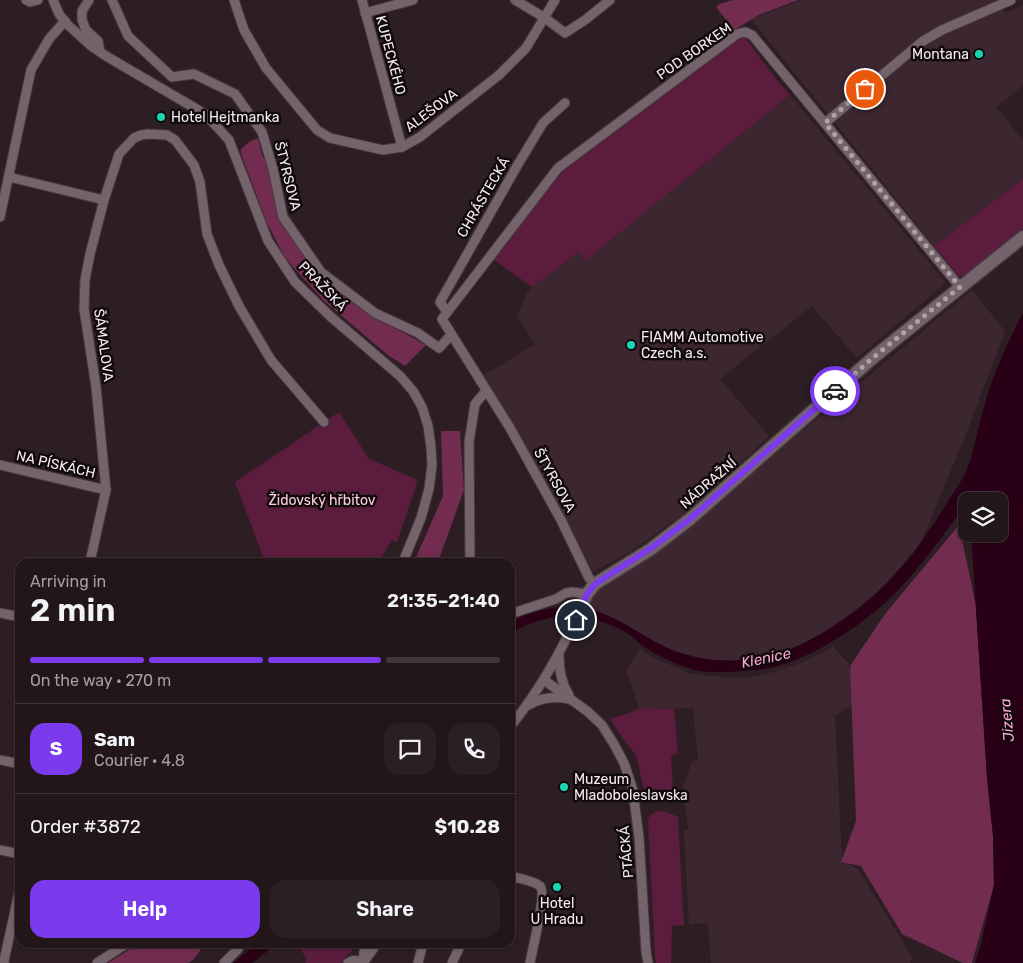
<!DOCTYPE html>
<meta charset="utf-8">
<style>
:root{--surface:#22161b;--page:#2a1f24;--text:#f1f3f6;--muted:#a29fa3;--line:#3f353a;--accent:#7c3aed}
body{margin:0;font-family:Rubik,sans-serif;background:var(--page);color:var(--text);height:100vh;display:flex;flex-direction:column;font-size:19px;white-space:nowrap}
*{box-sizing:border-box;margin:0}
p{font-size:16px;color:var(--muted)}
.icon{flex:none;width:28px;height:28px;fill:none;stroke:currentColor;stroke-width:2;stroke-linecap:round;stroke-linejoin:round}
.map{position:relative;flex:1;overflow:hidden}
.sheet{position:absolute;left:15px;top:558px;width:500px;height:390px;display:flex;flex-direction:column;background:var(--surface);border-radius:15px;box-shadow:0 1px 4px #0004,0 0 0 1px var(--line)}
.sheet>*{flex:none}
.fabs{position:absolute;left:958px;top:492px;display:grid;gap:10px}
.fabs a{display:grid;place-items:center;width:50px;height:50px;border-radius:10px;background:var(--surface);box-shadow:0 1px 4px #0004,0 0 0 1px var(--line);font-size:25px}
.pin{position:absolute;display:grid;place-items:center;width:42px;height:42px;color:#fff;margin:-21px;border:2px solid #fff;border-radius:50%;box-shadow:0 1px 5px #0007}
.courier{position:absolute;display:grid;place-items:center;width:50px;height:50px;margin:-25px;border:4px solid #7c3aed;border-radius:50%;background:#fff;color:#222;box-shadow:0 1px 6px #0007}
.head em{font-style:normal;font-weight:600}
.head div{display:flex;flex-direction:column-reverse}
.head{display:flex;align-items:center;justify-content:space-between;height:85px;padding:0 15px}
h1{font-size:32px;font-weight:600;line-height:38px}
.bar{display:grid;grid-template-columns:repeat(4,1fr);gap:8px 5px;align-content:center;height:60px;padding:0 15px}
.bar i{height:6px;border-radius:4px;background:var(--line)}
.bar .selected{background:var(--accent)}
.bar p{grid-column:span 4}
.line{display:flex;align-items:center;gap:12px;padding:0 15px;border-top:1px solid var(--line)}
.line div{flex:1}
.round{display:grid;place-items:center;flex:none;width:52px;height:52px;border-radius:15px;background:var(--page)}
.button{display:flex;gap:10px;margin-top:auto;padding:10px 15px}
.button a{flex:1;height:58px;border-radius:15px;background:var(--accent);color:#fff;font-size:20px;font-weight:600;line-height:58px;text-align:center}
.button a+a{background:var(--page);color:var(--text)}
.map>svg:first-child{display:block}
.built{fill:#3c2730}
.green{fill:#5b1c3d}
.forest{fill:#712c4f}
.water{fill:#2a0016}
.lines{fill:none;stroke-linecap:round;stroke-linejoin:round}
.street-casing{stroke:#463a40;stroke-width:11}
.secondary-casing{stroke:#463a40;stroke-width:15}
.street{stroke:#75636b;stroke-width:9}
.secondary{stroke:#75636b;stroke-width:12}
.done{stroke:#b0a3a8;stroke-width:5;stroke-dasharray:0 9}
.route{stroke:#7c3aed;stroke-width:6}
.poi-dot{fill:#1ad5b2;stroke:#110a0d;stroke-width:2}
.labels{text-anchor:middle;stroke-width:5;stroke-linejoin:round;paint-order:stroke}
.street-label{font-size:14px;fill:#f6ebef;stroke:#110a0d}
.poi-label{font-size:14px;fill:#f6ebef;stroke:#110a0d;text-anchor:start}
.park-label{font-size:14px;fill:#f9cddf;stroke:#110a0d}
.water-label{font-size:15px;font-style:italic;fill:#fca8cc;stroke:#110a0d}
</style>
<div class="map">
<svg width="1023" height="963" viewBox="0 0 1023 963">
<rect width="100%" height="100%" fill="#2d1e24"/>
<g class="built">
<path d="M 802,0 L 994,0 L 1008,15 L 1007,12 L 1023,5 L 1023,86 L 996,107 L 1023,140 L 1023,179 L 934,246 L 751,19 Z"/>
<path d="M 790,95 L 946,283 L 857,358 L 812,306 L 720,379 L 769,436 L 697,504 L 636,548 L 593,572 L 548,488 L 495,398 L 484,375 L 535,344 L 517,316 L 527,293 L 532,287 L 578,253 L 586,260 Z"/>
<path d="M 972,290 L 1005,331 L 968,429 L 921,543 L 889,580 L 872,597 L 850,614 L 823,633 L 804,643 L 779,653 L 752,660 L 736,661 L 718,661 L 704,659 L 672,650 L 655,642 L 618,620 L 588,607 L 598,588 L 656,553 Z"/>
<path d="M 833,647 L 849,664 L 854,703 L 835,716 L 842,861 L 858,869 L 912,957 L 910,963 L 711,963 L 708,923 L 689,924 L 684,830 L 688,830 L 683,787 L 692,761 L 698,760 L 693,708 L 674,709 L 639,708 L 626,670 L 640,649 L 656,659 L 692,674 L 736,678 L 750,677 L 770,673 L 801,663 Z"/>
</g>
<g class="green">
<path d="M 743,35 L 773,75 L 790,95 L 586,260 L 578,253 L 532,287 L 493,259 L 562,172 L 697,67 Z"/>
<path d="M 1023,179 L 1023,230 L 967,275 L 961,276 L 958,276 L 934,246 Z"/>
<path d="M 339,412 L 369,459 L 418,480 L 397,542 L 392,540 L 379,562 L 265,562 L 235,482 Z"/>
<path d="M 639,708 L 674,709 L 678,753 L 671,756 L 673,791 L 670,796 L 656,798 L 656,795 L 649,794 L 644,789 L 636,755 L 622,737 L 610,719 C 618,716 632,713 639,708 Z"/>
<path d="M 658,811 L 667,812 L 678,817 L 684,925 L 672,926 L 671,963 L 656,963 L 655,956 L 648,820 L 650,815 Z"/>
<path d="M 297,943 L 356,943 L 354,948 L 344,959 L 345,960 L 343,963 L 305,963 L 307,960 Z"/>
</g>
<g class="forest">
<path d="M 733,0 L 798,0 L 759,15 L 734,30 L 716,7 L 719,4 Z"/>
<path d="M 258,138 L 262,155 L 269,166 L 279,219 L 319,274 L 368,313 L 426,345 L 405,366 L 389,356 L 323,300 L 292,266 L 284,256 L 267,223 L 241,154 L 241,149 L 249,142 Z"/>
<path d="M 441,431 L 460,431 L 464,490 L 438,562 L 414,562 L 443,496 Z"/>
<path d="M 959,525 L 976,606 L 987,778 L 993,836 L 994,885 L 972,963 L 963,963 L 902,934 L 861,866 L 841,862 L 856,821 L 850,666 L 885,614 Z"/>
<path d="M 137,943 L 137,942 L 206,943 L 193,960 L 188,963 L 108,963 L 127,951 Z"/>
</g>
<g class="water">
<path d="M 1023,313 L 1023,963 L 975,963 L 981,944 L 994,885 L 993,836 L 987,778 L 971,534 L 999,534 L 999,501 L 966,501 L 966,504 C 946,531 926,560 903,585 C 872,619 816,658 770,668 C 764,669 757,670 751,670 C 735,672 706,674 691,669 C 676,664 660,657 646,648 C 639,644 633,636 625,632 C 585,610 551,611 510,633 L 510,623 C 523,614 540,609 556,608 C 566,607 576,606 586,608 C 592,609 598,612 604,614 C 632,625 655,646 684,654 C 711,662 736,662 763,657 C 769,656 775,655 781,653 C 836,632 888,590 921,542 C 931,529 939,515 948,501 C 954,491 963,480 967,469 C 975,450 977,430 983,411 C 992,376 1006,345 1023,313 Z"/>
<path d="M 258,943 L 278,943 L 252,963 L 233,963 Z"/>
</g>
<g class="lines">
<defs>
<g id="street">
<path d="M 26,0 L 30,2 L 38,0"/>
<path d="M 53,0 L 59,14 L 68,25 L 90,45 L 106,56 L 205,114 L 229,140 L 268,241 L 295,282 L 331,317 L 400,376 L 413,391 L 422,407 L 428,426 L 431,447 L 432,465 L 429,489 L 421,518 L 403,562"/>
<path d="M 89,0 L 82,11 L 82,20 L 86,30 L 98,41 L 100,52"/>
<path d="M 112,0 L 128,36 L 172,77 L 194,74 L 235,94 L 262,132 L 273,169 L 283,217 L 321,272 L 375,313 L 418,333 L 439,348 L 451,335"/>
<path d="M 234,0 L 244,30 L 266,68 L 317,130 L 330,138 L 383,150 L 402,147 L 420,137 L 499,75 L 526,48 L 555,0"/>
<path d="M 362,0 L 402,147"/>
<path d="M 515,0 L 545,18 L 565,33 L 585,20 L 610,0"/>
<path d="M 365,13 L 413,0"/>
<path d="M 825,123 L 923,41 L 942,30 L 1011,0"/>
<path d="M 9,177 L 104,200"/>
<path d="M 0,217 L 31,70 L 49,39 L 65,21"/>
<path d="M 447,312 L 440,302 L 517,166 L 543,123 L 565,103"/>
<path d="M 0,465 L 106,490"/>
<path d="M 90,562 L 106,490 L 96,387 L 84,309 L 85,280 L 90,254 L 104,200 L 119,154 L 134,138 L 141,135 L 148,134 L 167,135 L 175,140 L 194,165 L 200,182 L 207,234 L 219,265 L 239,306 L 271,360 L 324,422"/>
<path d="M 470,562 L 469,442 L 475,404 L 486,391"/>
<path d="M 595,584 L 589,578 L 561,520 L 510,428 L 442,319 L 558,168 L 737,34 L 745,32 L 752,35 L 960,287"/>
<path d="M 0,613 L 20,617"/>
<path d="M 510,614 L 556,599 L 566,593 L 572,592 L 587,594"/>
<path d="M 559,655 C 559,670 561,683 569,695"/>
<path d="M 544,680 L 587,711 L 602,725 L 615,746 L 624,763 L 633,790 L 635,807 L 639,837 L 646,952 L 648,963"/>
<path d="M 529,705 C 542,697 555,696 569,699"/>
<path d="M 510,727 C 540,690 563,649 582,605"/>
<path d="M 0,760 L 20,764"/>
<path d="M 0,850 L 20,854"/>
<path d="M 510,876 C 517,878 535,881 540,886 C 547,894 532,950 530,963"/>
<path d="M 4,963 L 5,956 L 20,888"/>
<path d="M 97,963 L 129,942"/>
<path d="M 224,963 L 238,949 L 241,942"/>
<path d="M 348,963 C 354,959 357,960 363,963"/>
<path d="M 363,963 L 378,942"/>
<path d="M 363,963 L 365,942"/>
<path d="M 418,963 L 422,947 L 422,942"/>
<path d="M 452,963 L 462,942"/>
</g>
<path id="secondary" d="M 582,605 L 587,594 L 595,584 L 651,549 L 690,519 L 875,356 L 1023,237"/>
</defs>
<use href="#street" class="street-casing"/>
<use href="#secondary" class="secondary-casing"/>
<use href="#street" class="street"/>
<use href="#secondary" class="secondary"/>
</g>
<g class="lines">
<path class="done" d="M 835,391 L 875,356 L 960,287 L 825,123 L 865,89"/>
<path class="route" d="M 576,620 L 587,594 L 595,584 L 651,548 L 690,519 L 835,391"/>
</g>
<g class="poi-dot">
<circle cx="979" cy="54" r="5"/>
<circle cx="161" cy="117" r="5"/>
<circle cx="631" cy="345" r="5"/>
<circle cx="564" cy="787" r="5"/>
<circle cx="557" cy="887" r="5"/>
</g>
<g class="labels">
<g class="street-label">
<text transform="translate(694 51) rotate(-35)" y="5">POD BORKEM</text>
<text transform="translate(391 55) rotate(75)" y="5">KUPECKÉHO</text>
<text transform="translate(431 110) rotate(-37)" y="5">ALEŠOVA</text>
<text transform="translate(288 176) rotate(76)" y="5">ŠTYRSOVA</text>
<text transform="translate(483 197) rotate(-60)" y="5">CHRÁSTECKÁ</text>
<text transform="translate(323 286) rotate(46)" y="5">PRAŽSKÁ</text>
<text transform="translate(104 345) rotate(82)" y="5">ŠÁMALOVA</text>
<text transform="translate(56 464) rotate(13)" y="5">NA PÍSKÁCH</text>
<text transform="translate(555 480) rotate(61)" y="5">ŠTYRSOVA</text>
<text transform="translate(708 483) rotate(-41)" y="5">NÁDRAŽNÍ</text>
<text transform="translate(626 852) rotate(-95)" y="5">PTÁCKÁ</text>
</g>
<g class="poi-label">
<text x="969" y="59" text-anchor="end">Montana</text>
<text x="171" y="122">Hotel Hejtmanka</text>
<text x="641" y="342">FIAMM Automotive<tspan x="641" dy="16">Czech a.s.</tspan></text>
<text x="574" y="784">Muzeum<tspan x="574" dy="16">Mladoboleslavska</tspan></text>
<text x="557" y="908" text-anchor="middle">Hotel<tspan x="557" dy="16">U Hradu</tspan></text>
</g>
<g class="park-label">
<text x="322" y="505">Židovský hřbitov</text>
</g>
<g class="water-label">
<text transform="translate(766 658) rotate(-12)" y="5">Klenice</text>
<text transform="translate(1007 720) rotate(-95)" y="5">Jizera</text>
</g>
</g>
</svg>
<div class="fabs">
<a><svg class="icon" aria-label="layers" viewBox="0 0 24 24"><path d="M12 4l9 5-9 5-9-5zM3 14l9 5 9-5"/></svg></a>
</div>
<div class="pin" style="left:865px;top:89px;background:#ea580c"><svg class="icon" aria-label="bag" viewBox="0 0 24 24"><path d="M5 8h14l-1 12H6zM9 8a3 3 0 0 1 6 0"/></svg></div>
<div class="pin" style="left:576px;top:620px;background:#1f2937"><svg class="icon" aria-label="home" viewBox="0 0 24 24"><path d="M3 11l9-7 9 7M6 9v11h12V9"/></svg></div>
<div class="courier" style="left:835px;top:391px"><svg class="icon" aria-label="car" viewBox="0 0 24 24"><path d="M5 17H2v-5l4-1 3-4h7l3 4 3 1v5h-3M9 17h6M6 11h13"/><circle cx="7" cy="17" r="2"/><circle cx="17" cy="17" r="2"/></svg></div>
<section class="sheet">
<div class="head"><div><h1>2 min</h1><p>Arriving in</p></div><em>21:35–21:40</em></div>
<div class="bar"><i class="selected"></i><i class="selected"></i><i class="selected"></i><i></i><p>On the way · 270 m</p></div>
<div class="line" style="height:90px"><b class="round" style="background:var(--accent);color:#fff">S</b><div><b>Sam</b><p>Courier · 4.8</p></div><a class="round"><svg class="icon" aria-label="chat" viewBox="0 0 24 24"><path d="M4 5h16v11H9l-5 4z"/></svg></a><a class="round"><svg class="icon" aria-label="phone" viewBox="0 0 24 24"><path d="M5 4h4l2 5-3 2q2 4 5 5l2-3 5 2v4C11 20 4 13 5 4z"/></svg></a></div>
<div class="line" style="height:65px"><div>Order #3872</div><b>$10.28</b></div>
<div class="button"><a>Help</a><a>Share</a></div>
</section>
</div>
